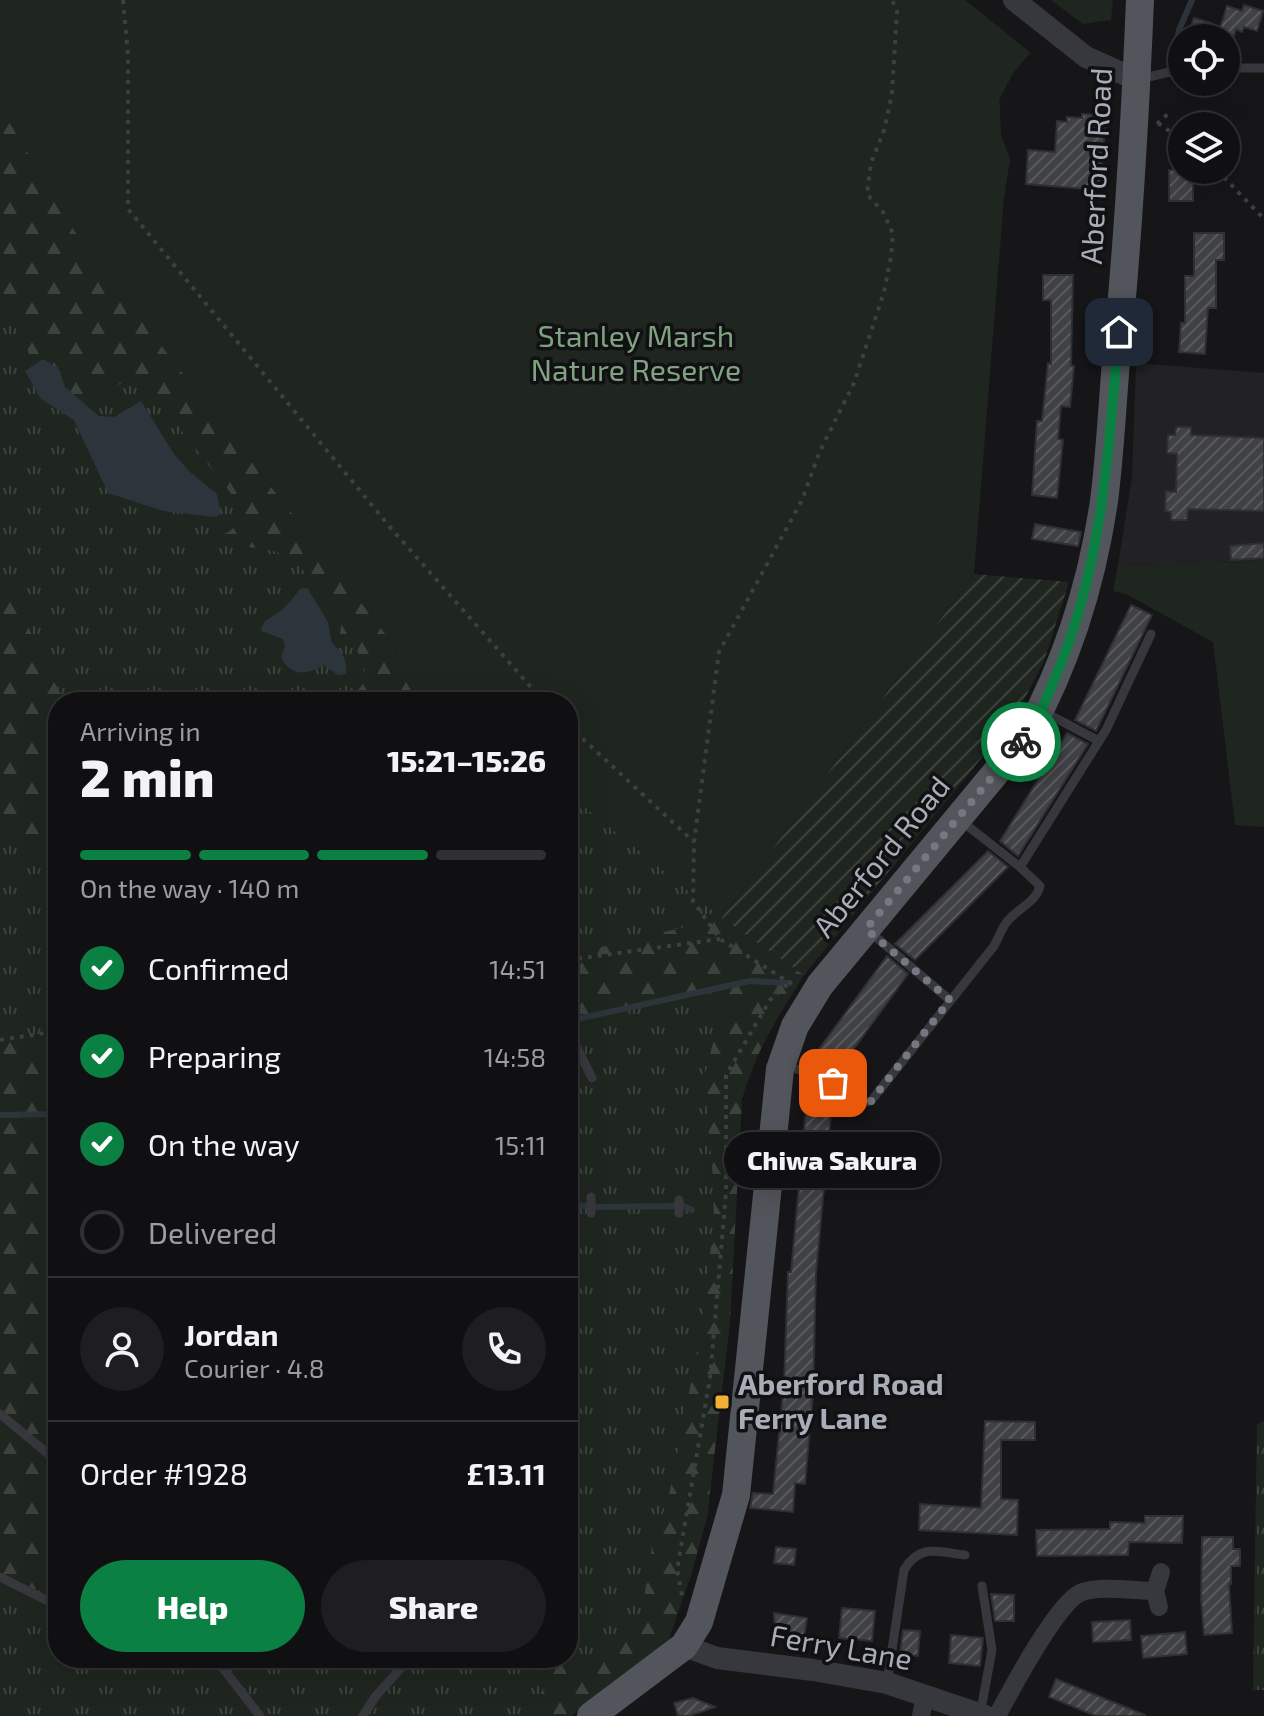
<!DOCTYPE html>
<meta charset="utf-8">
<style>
:root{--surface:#101012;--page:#1e1e20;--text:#f1f3f6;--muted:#9c9d9f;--line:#303032;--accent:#0b8043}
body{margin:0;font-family:"Exo 2",sans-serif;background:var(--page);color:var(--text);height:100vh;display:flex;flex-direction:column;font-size:30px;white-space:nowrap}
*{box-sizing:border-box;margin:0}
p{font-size:26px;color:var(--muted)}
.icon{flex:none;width:44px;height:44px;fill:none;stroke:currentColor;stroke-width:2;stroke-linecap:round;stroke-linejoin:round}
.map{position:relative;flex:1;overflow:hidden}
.drawer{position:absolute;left:48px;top:692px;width:530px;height:976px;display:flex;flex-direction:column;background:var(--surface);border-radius:32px;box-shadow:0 8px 32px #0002,0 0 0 2px var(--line)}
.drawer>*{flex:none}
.buttons{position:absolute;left:1168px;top:24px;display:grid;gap:16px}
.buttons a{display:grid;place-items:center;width:72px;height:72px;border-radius:50%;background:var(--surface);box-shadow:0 8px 32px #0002,0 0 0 2px var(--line);font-size:40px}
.pin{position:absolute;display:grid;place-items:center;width:68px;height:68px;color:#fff;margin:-34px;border-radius:16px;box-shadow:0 4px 12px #0006}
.courier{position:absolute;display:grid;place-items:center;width:80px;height:80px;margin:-40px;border:6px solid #0b8043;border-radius:50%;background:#fff;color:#222;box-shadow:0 2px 10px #0007}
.bubble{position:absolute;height:56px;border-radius:28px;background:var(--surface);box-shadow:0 8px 32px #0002,0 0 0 2px var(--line);font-size:26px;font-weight:800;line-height:56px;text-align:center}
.summary em{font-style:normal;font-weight:800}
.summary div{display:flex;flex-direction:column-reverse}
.summary{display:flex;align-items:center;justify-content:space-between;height:136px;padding:0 32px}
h1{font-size:52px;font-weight:800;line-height:60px}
.bar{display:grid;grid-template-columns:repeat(4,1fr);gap:12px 8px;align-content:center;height:96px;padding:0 32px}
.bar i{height:10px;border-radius:6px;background:var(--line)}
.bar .selected{background:var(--accent)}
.bar p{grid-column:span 4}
.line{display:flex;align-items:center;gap:20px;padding:0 32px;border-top:2px solid var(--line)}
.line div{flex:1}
.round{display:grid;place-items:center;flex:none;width:84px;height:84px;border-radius:42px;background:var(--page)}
ol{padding:0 32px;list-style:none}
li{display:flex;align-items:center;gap:24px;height:88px}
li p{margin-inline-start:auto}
li .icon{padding:8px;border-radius:50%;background:var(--accent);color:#fff;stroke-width:4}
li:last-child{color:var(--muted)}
li i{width:44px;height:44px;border:4px solid var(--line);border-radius:50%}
.button{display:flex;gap:16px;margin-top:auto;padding:16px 32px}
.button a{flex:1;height:92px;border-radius:48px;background:var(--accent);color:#fff;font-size:32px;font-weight:800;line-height:92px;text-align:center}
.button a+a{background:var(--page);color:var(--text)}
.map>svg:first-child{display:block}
.built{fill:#222225}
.grass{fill:url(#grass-tufts)}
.forest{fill:url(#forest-firs)}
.park{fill:#1e261f}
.garden{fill:url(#garden-furrows)}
.water{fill:#2c353c}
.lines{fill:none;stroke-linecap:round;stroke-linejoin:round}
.stream{stroke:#2c353c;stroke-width:6}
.building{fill:url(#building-hatch);stroke:#303034;stroke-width:2}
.path{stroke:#3d3f44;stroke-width:4;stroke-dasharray:4 6;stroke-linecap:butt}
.service{stroke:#37383d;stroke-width:9}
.minor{stroke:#37383d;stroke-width:18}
.tertiary{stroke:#37383d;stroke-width:22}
.primary{stroke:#53555c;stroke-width:28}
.done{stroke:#757880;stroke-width:8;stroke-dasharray:0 14.4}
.route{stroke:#0b8043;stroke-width:10}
.poi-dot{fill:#f2b134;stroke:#111113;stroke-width:3}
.labels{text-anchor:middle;stroke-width:7;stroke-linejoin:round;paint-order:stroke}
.street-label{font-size:30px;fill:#a8adb8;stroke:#111113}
.park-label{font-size:30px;fill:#7fa381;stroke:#111113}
.poi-label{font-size:30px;font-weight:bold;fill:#a8adb8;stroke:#111113;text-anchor:start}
</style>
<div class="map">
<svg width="1264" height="1716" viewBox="0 0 1264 1716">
<defs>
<pattern id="grass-tufts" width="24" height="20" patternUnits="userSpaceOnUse" patternTransform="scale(2)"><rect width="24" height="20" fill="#1e261f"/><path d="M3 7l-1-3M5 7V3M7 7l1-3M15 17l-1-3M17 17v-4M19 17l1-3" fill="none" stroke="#3c433d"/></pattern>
<pattern id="forest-firs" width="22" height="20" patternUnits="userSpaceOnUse" patternTransform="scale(2)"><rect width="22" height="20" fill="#1e261f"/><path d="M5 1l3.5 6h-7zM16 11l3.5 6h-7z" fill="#3c433d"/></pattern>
<pattern id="garden-furrows" width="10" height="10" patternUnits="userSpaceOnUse" patternTransform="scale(2)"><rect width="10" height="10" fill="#1e261f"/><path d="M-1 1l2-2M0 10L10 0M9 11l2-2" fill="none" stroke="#3c433d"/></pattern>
<pattern id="building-hatch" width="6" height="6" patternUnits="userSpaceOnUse" patternTransform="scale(2)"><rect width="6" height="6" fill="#404145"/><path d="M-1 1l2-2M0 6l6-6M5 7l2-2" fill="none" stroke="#595a5e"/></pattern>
</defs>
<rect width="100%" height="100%" fill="#161618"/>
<path class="built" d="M 1136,363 L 1264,373 L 1264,562 L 1118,565 L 1132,477 Z"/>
<g class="grass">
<path d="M 0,107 L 407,662 L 456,702 L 58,702 L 58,1658 L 568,1658 L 568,793 L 722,918 L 804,975 C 778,1016 755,1052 742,1099 L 730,1321 L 707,1517 L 691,1575 L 666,1647 L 571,1716 L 0,1716 Z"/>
<path d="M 1264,1421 L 1264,1690 L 1253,1690 L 1257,1424 Z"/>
</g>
<g class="forest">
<path d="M 0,0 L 965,0 L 1030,53 L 1013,73 L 999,100 L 1001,136 L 1010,159 L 1004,197 L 443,690 L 410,694 L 420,702 L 329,702 L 339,691 L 350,694 C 370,686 367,669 358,652 C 355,645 345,639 340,633 C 346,612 328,598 310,595 C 308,531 229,557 191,535 C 212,536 225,541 239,521 L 241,515 L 237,501 L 144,383 L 134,379 C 110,386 93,400 80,421 L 56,403 L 0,299 Z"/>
<path d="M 0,579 L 48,663 L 64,702 L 58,702 L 58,855 L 0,839 Z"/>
<path d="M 722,918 L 804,975 C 778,1016 755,1052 742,1099 L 730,1321 L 707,1517 L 691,1575 L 666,1647 L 571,1716 L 530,1716 L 546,1683 L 555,1670 L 568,1660 L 602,1653 L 634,1638 L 643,1607 L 649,1560 L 670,1490 L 701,1331 L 714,1220 L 712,1164 L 704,1078 L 727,988 L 568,1021 L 568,955 Z"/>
<path d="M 58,1034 L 58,1598 L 0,1575 L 0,1038 Z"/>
</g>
<g class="park">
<path d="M 0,0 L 965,0 L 1030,53 L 1013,73 L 999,100 L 1001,136 L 1010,159 L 1004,197 L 974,574 L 722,918 L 568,793 L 568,702 L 456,702 L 407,662 L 83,245 L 0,107 Z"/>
<path d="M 1051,0 L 1113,0 L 1111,20 L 1083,24 Z"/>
<path d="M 1264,562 L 1264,827 L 1235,825 L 1213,642 L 1126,594 L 1113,591 L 1118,565 Z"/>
</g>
<path class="garden" d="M 974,574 L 1069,582 L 1044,661 L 1015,717 L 804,975 L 722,918 Z"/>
<g class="water">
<path d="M 43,359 L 58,368 L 65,387 L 99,416 L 114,417 L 141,401 L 174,454 L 190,472 L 217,494 L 221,514 L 215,517 L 163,511 L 108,493 L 74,420 L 41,399 L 25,371 Z"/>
<path d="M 307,588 C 311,594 327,619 328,623 C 330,630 330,636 332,643 C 342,651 348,661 346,674 L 338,675 L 323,665 C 306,676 290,676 281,657 L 285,646 L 283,639 L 261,631 C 263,618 271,619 280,611 C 287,606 294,597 300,589 Z"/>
</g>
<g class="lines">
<g class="stream">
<path d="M 1172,64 L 1179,30 L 1192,0"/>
<path d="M 568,1021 L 750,981 L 788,983"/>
<path d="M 0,1115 L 58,1114"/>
<path d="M 568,1204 L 596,1207 L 684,1206 L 692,1210"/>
</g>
</g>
<g class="building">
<path d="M 1244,5 L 1263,11 L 1257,31 L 1244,27 L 1242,32 L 1236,29 L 1234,36 L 1219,31 L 1227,6 L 1242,11 Z"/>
<path d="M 1194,18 L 1211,23 L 1206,38 L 1187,38 Z"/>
<path d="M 1082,114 L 1106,115 L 1100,190 L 1026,184 L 1028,150 L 1055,152 L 1057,121 L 1067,122 L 1067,117 L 1082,118 Z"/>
<rect x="1169" y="170" width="24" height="31"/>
<path d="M 1194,233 L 1224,233 L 1224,260 L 1216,260 L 1216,308 L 1208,308 L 1205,354 L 1179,352 L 1181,323 L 1185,323 L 1185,276 L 1194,276 Z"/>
<path d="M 1043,275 L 1073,275 L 1071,366 L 1074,366 L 1070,407 L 1061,406 L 1058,439 L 1063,440 L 1057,498 L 1032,495 L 1037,421 L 1042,421 L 1048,363 L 1051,364 L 1051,300 L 1043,300 Z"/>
<path d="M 1176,427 L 1191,427 L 1191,435 L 1264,438 L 1264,511 L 1188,509 L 1187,520 L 1171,520 L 1171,512 L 1165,511 L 1166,491 L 1176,492 L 1177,454 L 1167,453 L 1168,435 L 1175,435 Z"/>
<path d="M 1035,524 L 1081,532 L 1078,546 L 1032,539 Z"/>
<path d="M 1264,543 L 1264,558 L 1231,560 L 1230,546 Z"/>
<path d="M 1131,605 L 1152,615 L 1096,731 L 1075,720 Z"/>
<path d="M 1067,733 L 1088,744 L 1018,856 L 1000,841 Z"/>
<path d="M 988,851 L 1008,867 L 915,960 L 895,944 Z"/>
<path d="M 887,956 L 908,974 L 834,1076 L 811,1060 Z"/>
<path d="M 808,1088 L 833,1092 L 816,1273 L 813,1394 L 805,1484 L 795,1483 L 793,1512 L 750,1508 L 753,1493 L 773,1494 L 784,1384 L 788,1272 L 791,1272 Z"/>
<path d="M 985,1421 L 1035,1422 L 1035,1440 L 1001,1440 L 1001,1499 L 1018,1500 L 1017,1535 L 919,1530 L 920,1504 L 981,1508 Z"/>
<path d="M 1145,1516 L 1183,1516 L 1182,1543 L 1129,1542 L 1128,1555 L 1037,1556 L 1036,1530 L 1110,1529 L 1110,1522 L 1145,1523 Z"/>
<path d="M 1202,1537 L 1233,1537 L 1233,1549 L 1240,1549 L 1240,1566 L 1231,1566 L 1231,1584 L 1229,1584 L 1232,1633 L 1204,1635 L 1201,1599 Z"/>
<path d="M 776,1547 L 796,1549 L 794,1565 L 774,1563 Z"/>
<path d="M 991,1594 L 1014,1595 L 1014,1621 L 995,1621 Z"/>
<path d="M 842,1608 L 875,1611 L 872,1641 L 839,1638 Z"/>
<path d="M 774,1613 L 807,1618 L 804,1637 L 775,1633 Z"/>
<path d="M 1130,1620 L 1131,1640 L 1093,1642 L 1092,1622 Z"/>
<path d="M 903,1630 L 920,1631 L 918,1656 L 900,1654 Z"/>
<path d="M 1185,1632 L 1187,1654 L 1143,1658 L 1141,1636 Z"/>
<path d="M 951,1635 L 983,1638 L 980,1666 L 949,1663 Z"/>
<path d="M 1056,1679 L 1145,1715 L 1145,1716 L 1096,1716 L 1049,1697 Z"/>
<path d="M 693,1698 L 715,1707 L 689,1716 L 678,1716 L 674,1703 Z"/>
</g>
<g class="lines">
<g class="path">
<path d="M 123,0 L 128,54 L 128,209 L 389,526 L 544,702"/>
<path d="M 1158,123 L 1182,140"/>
<path d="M 1157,124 L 1171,111"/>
<path d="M 1217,170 L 1264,219"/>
<path d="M 568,725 L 694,842"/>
<path d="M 568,960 L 720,939"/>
<path d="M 792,984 L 720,939 L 693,901 L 694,842 L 719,652 L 802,500 L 820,451 L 854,383 L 884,292 L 891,257 L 893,234 L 883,212 L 867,194 L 871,163 L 884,130 L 892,94 L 897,11 L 892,0"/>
<path d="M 0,1040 L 58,1031"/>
<path d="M 682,1595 L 677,1570 L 710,1378 L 726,1192 L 726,1075 L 770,1000 L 788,984"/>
</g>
<g class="service">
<path d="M 1226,68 L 1264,68"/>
<path d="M 1140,79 L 1182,69"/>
<path d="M 1044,712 L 1099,741"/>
<path d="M 960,820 L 1020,867"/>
<path d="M 870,932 L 950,1000"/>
<path d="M 568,1021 L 575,1044 L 592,1078"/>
<path d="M 793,1068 L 818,1076 L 867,1102 L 871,1101 L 994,946 C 998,939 1001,930 1006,923 C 1016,909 1036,903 1040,886 L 1020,867 L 1106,730 L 1151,634"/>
<path d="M 591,1213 L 591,1197"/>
<path d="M 679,1213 L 679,1200"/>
<path d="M 0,1414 L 58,1462"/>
<path d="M 0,1577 L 58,1606"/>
<path d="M 215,1658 L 260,1716"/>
<path d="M 887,1683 L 904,1570 C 920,1543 938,1552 965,1555"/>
<path d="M 980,1715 L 992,1650 L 982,1586"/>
<path d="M 363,1716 L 375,1697 L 410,1658"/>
</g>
<g class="minor">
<path d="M 1159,1607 L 1155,1591 L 1161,1572"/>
<path d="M 921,1716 L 925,1695"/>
<path d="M 997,1716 C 1011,1690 1056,1605 1080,1593 C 1097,1585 1136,1591 1155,1591"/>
</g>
<g class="tertiary">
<path d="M 1014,0 L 1086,57 L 1137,80"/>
<path d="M 684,1646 L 717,1658 L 813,1670 L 887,1683 L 985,1716"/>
</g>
<path class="primary" d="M 591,1716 L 684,1646 L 699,1622 L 736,1495 L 780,1069 L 795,1026 L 820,985 L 1027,735 C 1067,662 1092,583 1104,501 C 1110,455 1112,408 1116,362 C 1128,242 1135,121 1140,0"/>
</g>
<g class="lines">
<path class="done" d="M 833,1083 L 867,1102 L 871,1101 L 950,1000 L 866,929 L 1021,742"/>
<path class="route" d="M 1021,742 C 1036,724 1046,700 1055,678 C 1103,568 1108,450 1119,332"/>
</g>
<rect class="poi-dot" x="714" y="1394" width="16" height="16" rx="4"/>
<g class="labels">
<g class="street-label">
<text transform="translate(1097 166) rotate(-87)" y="10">Aberford Road</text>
<text transform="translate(882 857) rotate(-51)" y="10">Aberford Road</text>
<text transform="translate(841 1648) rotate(10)" y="10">Ferry Lane</text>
</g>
<g class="park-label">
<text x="636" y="347">Stanley Marsh<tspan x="636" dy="34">Nature Reserve</tspan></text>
</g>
<g class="poi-label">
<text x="738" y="1395">Aberford Road<tspan x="738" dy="34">Ferry Lane</tspan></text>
</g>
</g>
</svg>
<div class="buttons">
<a><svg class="icon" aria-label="locate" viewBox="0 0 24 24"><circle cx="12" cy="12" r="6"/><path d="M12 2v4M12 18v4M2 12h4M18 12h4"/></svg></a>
<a><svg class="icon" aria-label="layers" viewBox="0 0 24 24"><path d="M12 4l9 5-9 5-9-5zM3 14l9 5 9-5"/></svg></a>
</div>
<div class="pin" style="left:833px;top:1083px;background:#ea580c"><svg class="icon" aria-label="bag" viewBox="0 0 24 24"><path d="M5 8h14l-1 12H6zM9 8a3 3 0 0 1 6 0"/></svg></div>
<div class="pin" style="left:1119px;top:332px;background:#1f2937"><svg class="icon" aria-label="home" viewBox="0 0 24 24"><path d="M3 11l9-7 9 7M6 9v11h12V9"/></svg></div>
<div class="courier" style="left:1021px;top:742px"><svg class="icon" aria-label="bike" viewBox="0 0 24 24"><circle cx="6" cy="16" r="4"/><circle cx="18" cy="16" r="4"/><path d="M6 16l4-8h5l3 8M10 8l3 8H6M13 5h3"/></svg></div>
<div class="bubble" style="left:724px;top:1132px;width:216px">Chiwa Sakura</div>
<section class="drawer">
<div class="summary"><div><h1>2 min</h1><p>Arriving in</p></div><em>15:21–15:26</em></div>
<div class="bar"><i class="selected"></i><i class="selected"></i><i class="selected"></i><i></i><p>On the way · 140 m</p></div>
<ol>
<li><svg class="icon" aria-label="check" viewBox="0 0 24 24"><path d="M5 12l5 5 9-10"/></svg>Confirmed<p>14:51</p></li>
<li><svg class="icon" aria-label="check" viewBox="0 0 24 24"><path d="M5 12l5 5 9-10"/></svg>Preparing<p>14:58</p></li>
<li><svg class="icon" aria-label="check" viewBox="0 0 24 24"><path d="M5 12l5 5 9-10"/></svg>On the way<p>15:11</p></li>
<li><i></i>Delivered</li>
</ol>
<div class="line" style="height:144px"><a class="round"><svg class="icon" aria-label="person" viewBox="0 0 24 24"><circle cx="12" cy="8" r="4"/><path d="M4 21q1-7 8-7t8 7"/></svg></a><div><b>Jordan</b><p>Courier · 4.8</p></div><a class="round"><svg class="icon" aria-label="phone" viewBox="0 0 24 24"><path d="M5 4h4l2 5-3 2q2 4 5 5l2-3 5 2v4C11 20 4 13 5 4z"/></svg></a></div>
<div class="line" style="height:104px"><div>Order #1928</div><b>£13.11</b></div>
<div class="button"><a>Help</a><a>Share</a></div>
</section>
</div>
